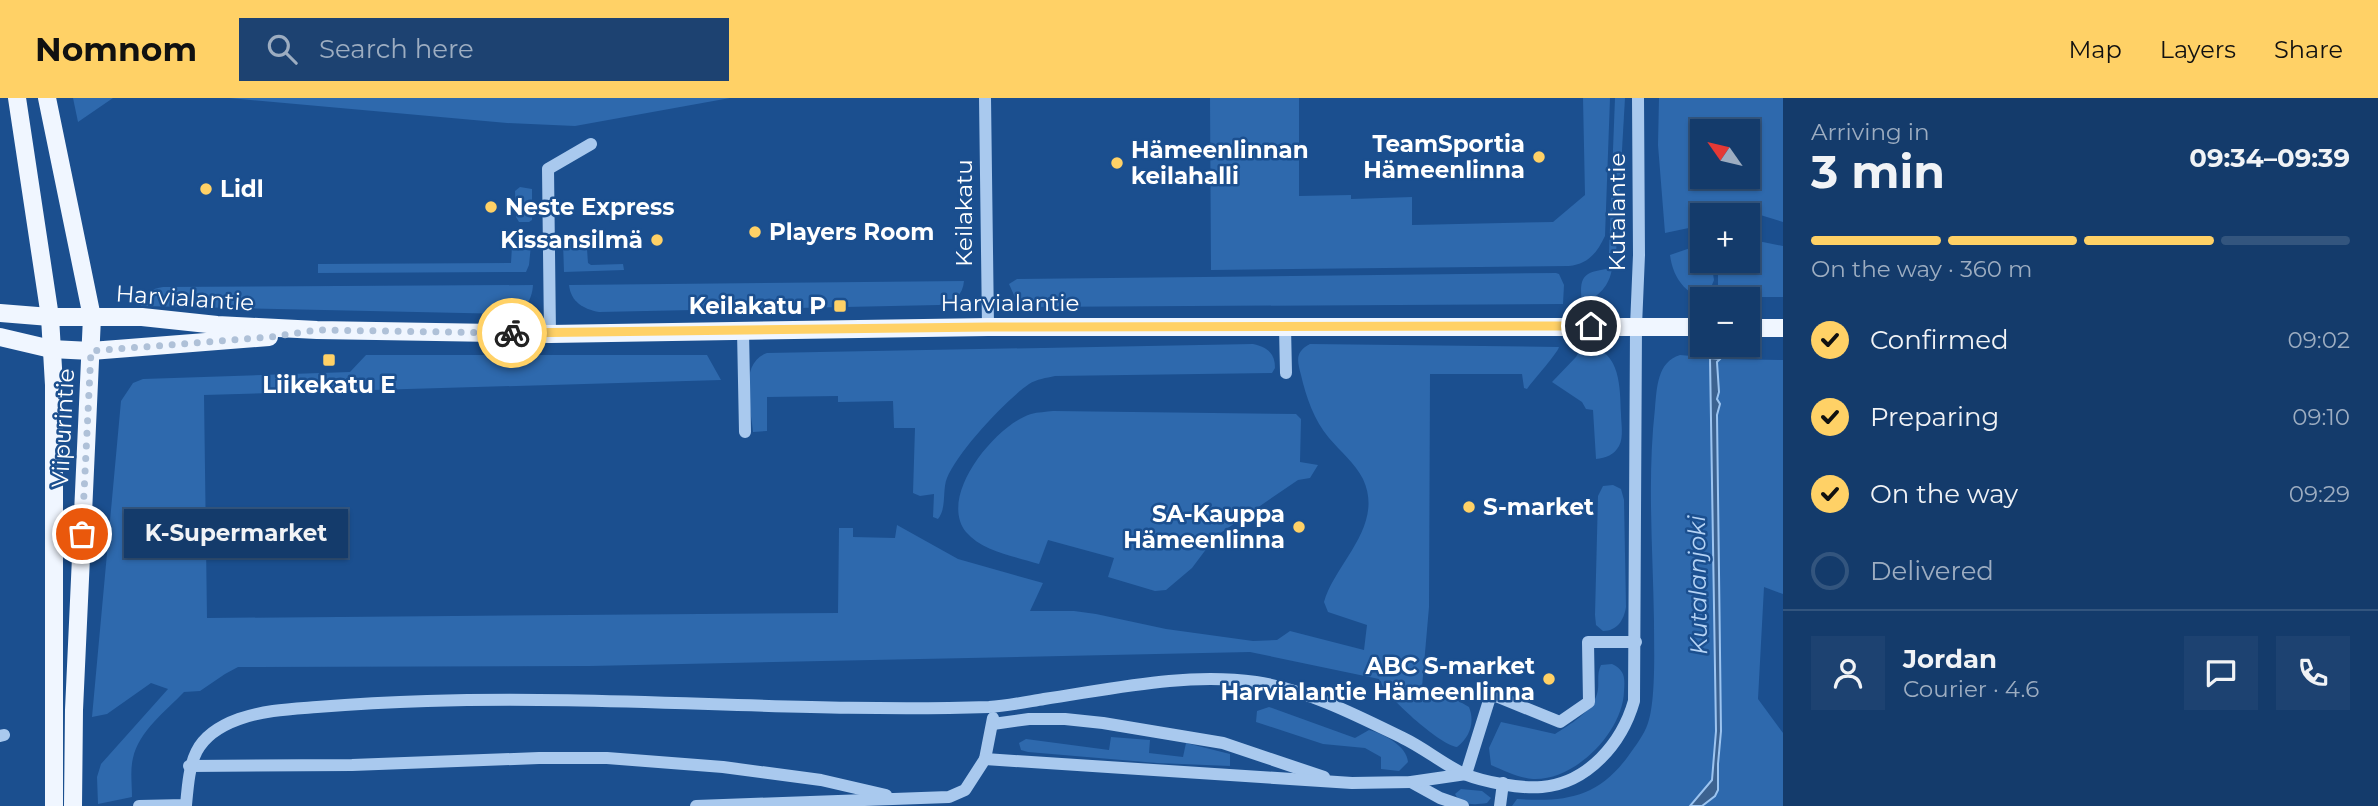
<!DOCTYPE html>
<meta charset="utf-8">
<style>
:root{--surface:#143b6b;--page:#1d4271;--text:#f1f3f6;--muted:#9dadc1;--line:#33557e;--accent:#ffd166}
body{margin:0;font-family:Montserrat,sans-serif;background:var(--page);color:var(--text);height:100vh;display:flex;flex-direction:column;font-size:26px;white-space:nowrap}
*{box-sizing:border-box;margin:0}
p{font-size:23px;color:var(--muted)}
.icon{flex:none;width:38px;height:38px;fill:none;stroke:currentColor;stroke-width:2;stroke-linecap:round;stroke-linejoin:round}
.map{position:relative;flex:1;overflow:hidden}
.side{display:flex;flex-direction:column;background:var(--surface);width:595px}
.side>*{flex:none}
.needle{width:46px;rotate:304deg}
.tools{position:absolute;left:1690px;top:21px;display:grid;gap:14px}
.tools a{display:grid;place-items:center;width:70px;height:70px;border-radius:0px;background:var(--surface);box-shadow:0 2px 5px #0004,0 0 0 2px var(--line);font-size:35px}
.pin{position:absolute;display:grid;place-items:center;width:60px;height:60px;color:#fff;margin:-30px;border:4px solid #fff;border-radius:50%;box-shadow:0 2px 7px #0007}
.courier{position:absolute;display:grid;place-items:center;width:70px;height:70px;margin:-35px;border:5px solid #ffd166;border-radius:50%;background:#fff;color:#222;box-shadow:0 2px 9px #0007}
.bubble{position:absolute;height:49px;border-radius:0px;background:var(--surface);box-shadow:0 2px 5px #0004,0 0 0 2px var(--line);font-size:23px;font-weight:700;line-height:49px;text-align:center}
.overview em{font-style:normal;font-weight:700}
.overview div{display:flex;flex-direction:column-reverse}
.overview{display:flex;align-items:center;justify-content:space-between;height:119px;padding:0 28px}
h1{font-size:46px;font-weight:700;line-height:52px}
.bar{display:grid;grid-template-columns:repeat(4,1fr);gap:10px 7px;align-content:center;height:84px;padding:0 28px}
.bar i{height:9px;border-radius:5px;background:var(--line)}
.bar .active{background:var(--accent)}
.bar p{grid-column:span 4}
.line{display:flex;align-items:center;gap:18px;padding:0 28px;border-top:2px solid var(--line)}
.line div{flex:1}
.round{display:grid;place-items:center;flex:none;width:74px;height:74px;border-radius:0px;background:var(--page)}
ol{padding:0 28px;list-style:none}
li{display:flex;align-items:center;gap:21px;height:77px}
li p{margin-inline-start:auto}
li .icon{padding:7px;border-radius:50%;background:var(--accent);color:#111;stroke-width:4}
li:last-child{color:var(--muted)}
li i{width:38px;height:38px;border:4px solid var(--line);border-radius:50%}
header{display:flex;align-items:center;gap:42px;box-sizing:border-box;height:98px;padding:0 35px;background:var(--accent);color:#111}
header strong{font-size:33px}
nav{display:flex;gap:38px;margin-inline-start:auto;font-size:24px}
.search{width:490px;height:63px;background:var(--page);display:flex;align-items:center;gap:18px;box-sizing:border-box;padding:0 24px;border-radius:0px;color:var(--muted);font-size:26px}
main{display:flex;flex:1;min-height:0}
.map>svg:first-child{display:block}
.green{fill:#2e69ad;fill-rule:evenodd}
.water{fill:#3c6290;stroke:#9cc4f0;stroke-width:2}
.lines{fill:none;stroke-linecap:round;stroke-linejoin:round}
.minor{stroke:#a9c9ee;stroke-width:12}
.major{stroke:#f0f6ff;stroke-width:18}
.done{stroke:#afc1d8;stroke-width:7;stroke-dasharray:0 12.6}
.route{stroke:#ffd166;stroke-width:9}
.poi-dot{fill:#ffd166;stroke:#1b4f8f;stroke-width:2.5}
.labels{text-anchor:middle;stroke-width:5;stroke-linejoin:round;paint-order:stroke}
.poi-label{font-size:23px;font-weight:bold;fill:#fff;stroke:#1b4f8f;text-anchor:end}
.street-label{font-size:23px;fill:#fff;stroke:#1b4f8f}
.water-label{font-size:24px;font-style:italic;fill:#b5d3f5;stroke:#1b4f8f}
</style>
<header>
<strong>Nomnom</strong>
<div class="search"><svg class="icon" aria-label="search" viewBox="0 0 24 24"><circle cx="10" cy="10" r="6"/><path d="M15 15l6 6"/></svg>Search here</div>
<nav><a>Map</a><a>Layers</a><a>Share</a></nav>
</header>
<main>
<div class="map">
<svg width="1783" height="708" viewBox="0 0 1783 708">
<rect width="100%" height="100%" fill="#1b4f8f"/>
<g class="green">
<path d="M 73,0 L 113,0 L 78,24 Z"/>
<path d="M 229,0 L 730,0 L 575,28 L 507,25 Z"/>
<path d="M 1210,0 L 1299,0 L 1299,98 L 1351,97 L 1351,101 L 1412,99 L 1412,127 L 1553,124 L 1585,97 L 1583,0 L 1610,0 L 1605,138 C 1597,155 1588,166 1569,168 L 1211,172 Z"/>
<path d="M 1615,0 L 1625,0 L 1616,156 L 1609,155 Z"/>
<path d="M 1659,0 L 1783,0 L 1783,124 L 1757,116 L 1703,117 L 1703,127 L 1665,135 L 1658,47 ZM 1703,33 L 1748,33 L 1748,79 L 1703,79 Z"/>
<path d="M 520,89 L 532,91 L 532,122 L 529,124 L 519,124 L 516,119 L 515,93 Z"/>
<path d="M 573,138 L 587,151 L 588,165 L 591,167 L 623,166 L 624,172 L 564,174 L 563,144 L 567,139 Z"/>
<path d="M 1748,141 L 1783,148 L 1783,199 L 1718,199 L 1718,163 L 1748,163 Z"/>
<path d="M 518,143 L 531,147 L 529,167 L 526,174 L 318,175 L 318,166 L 511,165 L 512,148 Z"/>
<path d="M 1699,147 L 1703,149 L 1703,163 L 1711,163 L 1714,182 L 1710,192 L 1714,190 L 1714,201 C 1689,201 1673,182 1670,157 Z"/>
<path d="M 1612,170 C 1610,187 1598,201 1582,203 C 1578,175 1587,174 1612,170 Z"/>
<path d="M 1556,175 L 1559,176 L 1564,187 L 1563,206 L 1025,209 L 1018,206 L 1009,186 L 1017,181 Z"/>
<path d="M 964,183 C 963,197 953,205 939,207 L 599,214 C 583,211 571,204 569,187 Z"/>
<path d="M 533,187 C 532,202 525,214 509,216 L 141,208 C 144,197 152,190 163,189 Z"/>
<path d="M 1253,246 C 1267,249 1275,255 1275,270 L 1272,275 L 1055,278 C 1046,280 1037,281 1029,286 C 1006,302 958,353 947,380 C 942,392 947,410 938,421 L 933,419 L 934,396 L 920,398 L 913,395 L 915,330 L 894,330 L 893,303 L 838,304 L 838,298 L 767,299 L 767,333 L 753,334 C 751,310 738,265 767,255 Z"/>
<path d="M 1310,246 L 1559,249 C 1557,256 1534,281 1527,291 L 1524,290 L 1522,276 L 1430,276 L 1429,509 L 1422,589 L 1450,598 L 1469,609 C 1475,624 1470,639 1457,649 C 1440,647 1385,598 1379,581 L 1250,554 L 590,568 L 238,569 L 225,576 L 200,593 L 184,594 C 166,613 139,633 133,660 C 130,672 132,686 132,699 L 98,706 L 97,679 L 101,666 L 168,591 L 151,585 L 107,616 L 92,619 L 121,303 L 133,285 L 143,281 L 350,274 L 366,257 L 707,257 L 721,282 L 204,297 L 207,520 L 838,515 L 839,430 L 853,430 L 853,439 L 895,440 L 897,427 L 958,461 L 1043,485 L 1030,513 L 1074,513 L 1096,516 L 1166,531 L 1253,543 L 1277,542 L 1290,533 L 1364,552 L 1367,527 L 1328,514 L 1324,504 C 1335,465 1385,428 1363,381 C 1355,365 1340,353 1329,340 C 1314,322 1306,299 1301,277 C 1297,262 1295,254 1310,246 Z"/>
<path d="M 1589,248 C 1621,254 1620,290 1621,316 C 1621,325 1624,339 1619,348 C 1614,357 1606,360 1596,361 L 1593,312 L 1586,311 L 1582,304 L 1552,284 L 1576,259 L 1581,249 Z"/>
<path d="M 1680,257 L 1725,261 L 1783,262 L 1783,496 L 1764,489 L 1758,601 L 1783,635 L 1783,708 L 1512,708 L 1517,701 C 1566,704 1598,700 1629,657 C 1636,647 1644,637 1648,625 C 1656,602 1654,549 1654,524 C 1653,453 1647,381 1655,310 C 1657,290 1657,264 1680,257 Z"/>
<path d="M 1053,313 L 1296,316 L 1301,321 L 1300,364 L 1318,367 L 1310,380 L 1298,382 L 1216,438 L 1192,470 L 1166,492 L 1155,493 L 1108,479 L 1114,460 L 1048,442 L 1039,466 C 1015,458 983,454 966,434 C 937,398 996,327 1031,316 C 1038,314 1046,314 1053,313 Z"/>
<path d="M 1613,387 L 1621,391 L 1624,402 L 1626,509 C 1624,522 1617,533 1603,533 L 1596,527 L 1595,517 L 1598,398 L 1603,388 Z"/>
<path d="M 1612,566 C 1625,572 1625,580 1624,593 C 1623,634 1575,683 1533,681 C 1519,680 1505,673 1491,667 L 1489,650 L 1501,624 L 1555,636 C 1569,627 1592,614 1597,596 C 1600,586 1596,577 1601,567 Z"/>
<path d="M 1269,609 L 1355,640 L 1369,632 C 1384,636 1407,648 1408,664 L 1399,673 L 1381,671 L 1381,659 L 1365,650 L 1323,646 L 1256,624 L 1257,613 Z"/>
<path d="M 1111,639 L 1150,642 L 1149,655 L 1183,659 L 1186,645 L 1230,656 L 1230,668 L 1157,665 L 1028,654 L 1021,652 L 1019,645 L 1026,641 L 1109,652 Z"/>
<path d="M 1461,691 L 1482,693 L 1491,700 L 1487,705 C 1475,707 1461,708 1455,696 Z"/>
</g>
<path class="water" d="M 1710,260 L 1720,261 L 1717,264 L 1719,294 L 1717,301 L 1720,306 L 1717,317 L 1721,633 L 1718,666 L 1718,692 L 1715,698 L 1702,708 L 1690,708 L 1712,682 L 1716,633 Z"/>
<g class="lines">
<g class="minor">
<path d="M 985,0 L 988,229"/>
<path d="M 1285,229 L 1286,275"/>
<path d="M 743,233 L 745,334"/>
<path d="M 550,236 L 548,71 L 591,46"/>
<path d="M 993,626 L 1029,621 L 1065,621 L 1103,625 L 1223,645 L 1324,679"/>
<path d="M 0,638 L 4,637"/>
<path d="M 985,661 L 993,620"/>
<path d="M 189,668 L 352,667 L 539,660 L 607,660 L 723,669 L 821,682 L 886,697"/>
<path d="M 1411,684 L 1440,700 L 1463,708"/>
<path d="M 139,708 L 186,707 C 190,663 192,638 239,621 C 264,612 291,611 317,609 C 354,606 390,604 427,603 C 615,597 802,615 989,609 C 1007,608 1026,604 1044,601 C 1112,591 1186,574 1256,584 C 1305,591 1358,618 1403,640 C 1424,650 1443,666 1464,676 C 1484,684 1521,691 1542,689 C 1588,685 1622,645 1634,603 L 1636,228 L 1639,157 L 1638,0"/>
<path d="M 696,708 L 949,699 L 965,692 L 985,661 L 1352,685 L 1411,684 L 1466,676 L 1491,596 L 1560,624 L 1589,604 L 1588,544 L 1636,544"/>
<path d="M 1500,708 L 1503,685"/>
</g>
<g class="major">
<path d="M 17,0 L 50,219 L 54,287 L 54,708"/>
<path d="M 47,0 L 92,219 L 74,612 L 73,708"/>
<path d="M 0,215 L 50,219 L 142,219 L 217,227 L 317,232 L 550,236 L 988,229 L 1703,229"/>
<path d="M 1748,230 L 1783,230"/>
<path d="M 0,239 L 51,251 L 91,253 L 269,239"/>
</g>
</g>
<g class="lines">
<path class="done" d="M 82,436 L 91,253 L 271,239 L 317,232 L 512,235"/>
<path class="route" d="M 512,235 L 988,229 L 1591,228"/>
</g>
<g class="poi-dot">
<circle cx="1539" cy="59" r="7"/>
<circle cx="1117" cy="65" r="7"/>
<circle cx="206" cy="91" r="7"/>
<circle cx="491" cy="109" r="7"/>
<circle cx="755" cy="134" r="7"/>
<circle cx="657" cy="142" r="7"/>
<rect x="833" y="201" width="14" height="14" rx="3.5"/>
<rect x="322" y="255" width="14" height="14" rx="3.5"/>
<circle cx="1469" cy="409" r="7"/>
<circle cx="1299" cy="429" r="7"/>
<circle cx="1549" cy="581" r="7"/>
</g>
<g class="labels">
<g class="poi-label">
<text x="1525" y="54">TeamSportia<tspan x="1525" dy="26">Hämeenlinna</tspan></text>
<text x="1131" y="60" text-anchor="start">Hämeenlinnan<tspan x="1131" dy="26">keilahalli</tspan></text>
<text x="220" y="99" text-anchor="start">Lidl</text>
<text x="505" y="117" text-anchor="start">Neste Express</text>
<text x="769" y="142" text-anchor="start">Players Room</text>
<text x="643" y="150">Kissansilmä</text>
<text x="826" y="216">Keilakatu P</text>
<text x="329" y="295" text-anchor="middle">Liikekatu E</text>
<text x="1483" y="417" text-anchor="start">S-market</text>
<text x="1285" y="424">SA-Kauppa<tspan x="1285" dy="26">Hämeenlinna</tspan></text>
<text x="1535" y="576">ABC S-market<tspan x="1535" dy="26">Harvialantie Hämeenlinna</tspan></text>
</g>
<g class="street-label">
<text transform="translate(1617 114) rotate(-90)" y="8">Kutalantie</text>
<text transform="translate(964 115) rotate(-90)" y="8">Keilakatu</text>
<text transform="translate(185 200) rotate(4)" y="8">Harvialantie</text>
<text x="1010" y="213">Harvialantie</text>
<text transform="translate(63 330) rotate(-87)" y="8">Viipurintie</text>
</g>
<g class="water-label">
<text transform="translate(1698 487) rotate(-91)" y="8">Kutalanjoki</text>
</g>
</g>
</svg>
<div class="tools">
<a><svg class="needle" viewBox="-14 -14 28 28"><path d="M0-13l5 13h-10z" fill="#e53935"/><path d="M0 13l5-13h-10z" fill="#9dadc1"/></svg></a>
<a>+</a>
<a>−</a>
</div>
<div class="pin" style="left:82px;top:436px;background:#ea580c"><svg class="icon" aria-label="bag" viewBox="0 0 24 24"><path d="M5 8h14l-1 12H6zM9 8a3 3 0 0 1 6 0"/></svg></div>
<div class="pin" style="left:1591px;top:228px;background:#1f2937"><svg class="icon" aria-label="home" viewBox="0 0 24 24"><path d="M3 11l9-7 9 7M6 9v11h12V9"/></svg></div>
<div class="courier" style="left:512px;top:235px"><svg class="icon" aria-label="bike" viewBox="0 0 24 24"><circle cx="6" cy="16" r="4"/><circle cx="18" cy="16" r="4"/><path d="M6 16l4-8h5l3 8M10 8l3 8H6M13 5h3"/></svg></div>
<div class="bubble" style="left:124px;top:411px;width:224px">K-Supermarket</div>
</div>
<section class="side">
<div class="overview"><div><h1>3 min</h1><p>Arriving in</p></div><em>09:34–09:39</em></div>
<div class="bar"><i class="active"></i><i class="active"></i><i class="active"></i><i></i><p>On the way · 360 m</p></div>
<ol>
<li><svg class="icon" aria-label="check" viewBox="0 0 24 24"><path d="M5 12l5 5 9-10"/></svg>Confirmed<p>09:02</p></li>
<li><svg class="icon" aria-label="check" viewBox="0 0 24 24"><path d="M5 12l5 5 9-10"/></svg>Preparing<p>09:10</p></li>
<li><svg class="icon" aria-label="check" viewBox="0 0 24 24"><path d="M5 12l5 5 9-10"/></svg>On the way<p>09:29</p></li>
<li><i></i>Delivered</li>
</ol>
<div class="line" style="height:126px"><a class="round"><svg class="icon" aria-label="person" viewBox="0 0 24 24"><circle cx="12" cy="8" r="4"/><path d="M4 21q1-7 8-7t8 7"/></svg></a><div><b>Jordan</b><p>Courier · 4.6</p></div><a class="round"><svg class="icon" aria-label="chat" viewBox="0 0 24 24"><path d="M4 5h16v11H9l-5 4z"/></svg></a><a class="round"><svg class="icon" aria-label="phone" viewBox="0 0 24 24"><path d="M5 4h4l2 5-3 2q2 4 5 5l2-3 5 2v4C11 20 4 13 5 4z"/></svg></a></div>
</section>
</main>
